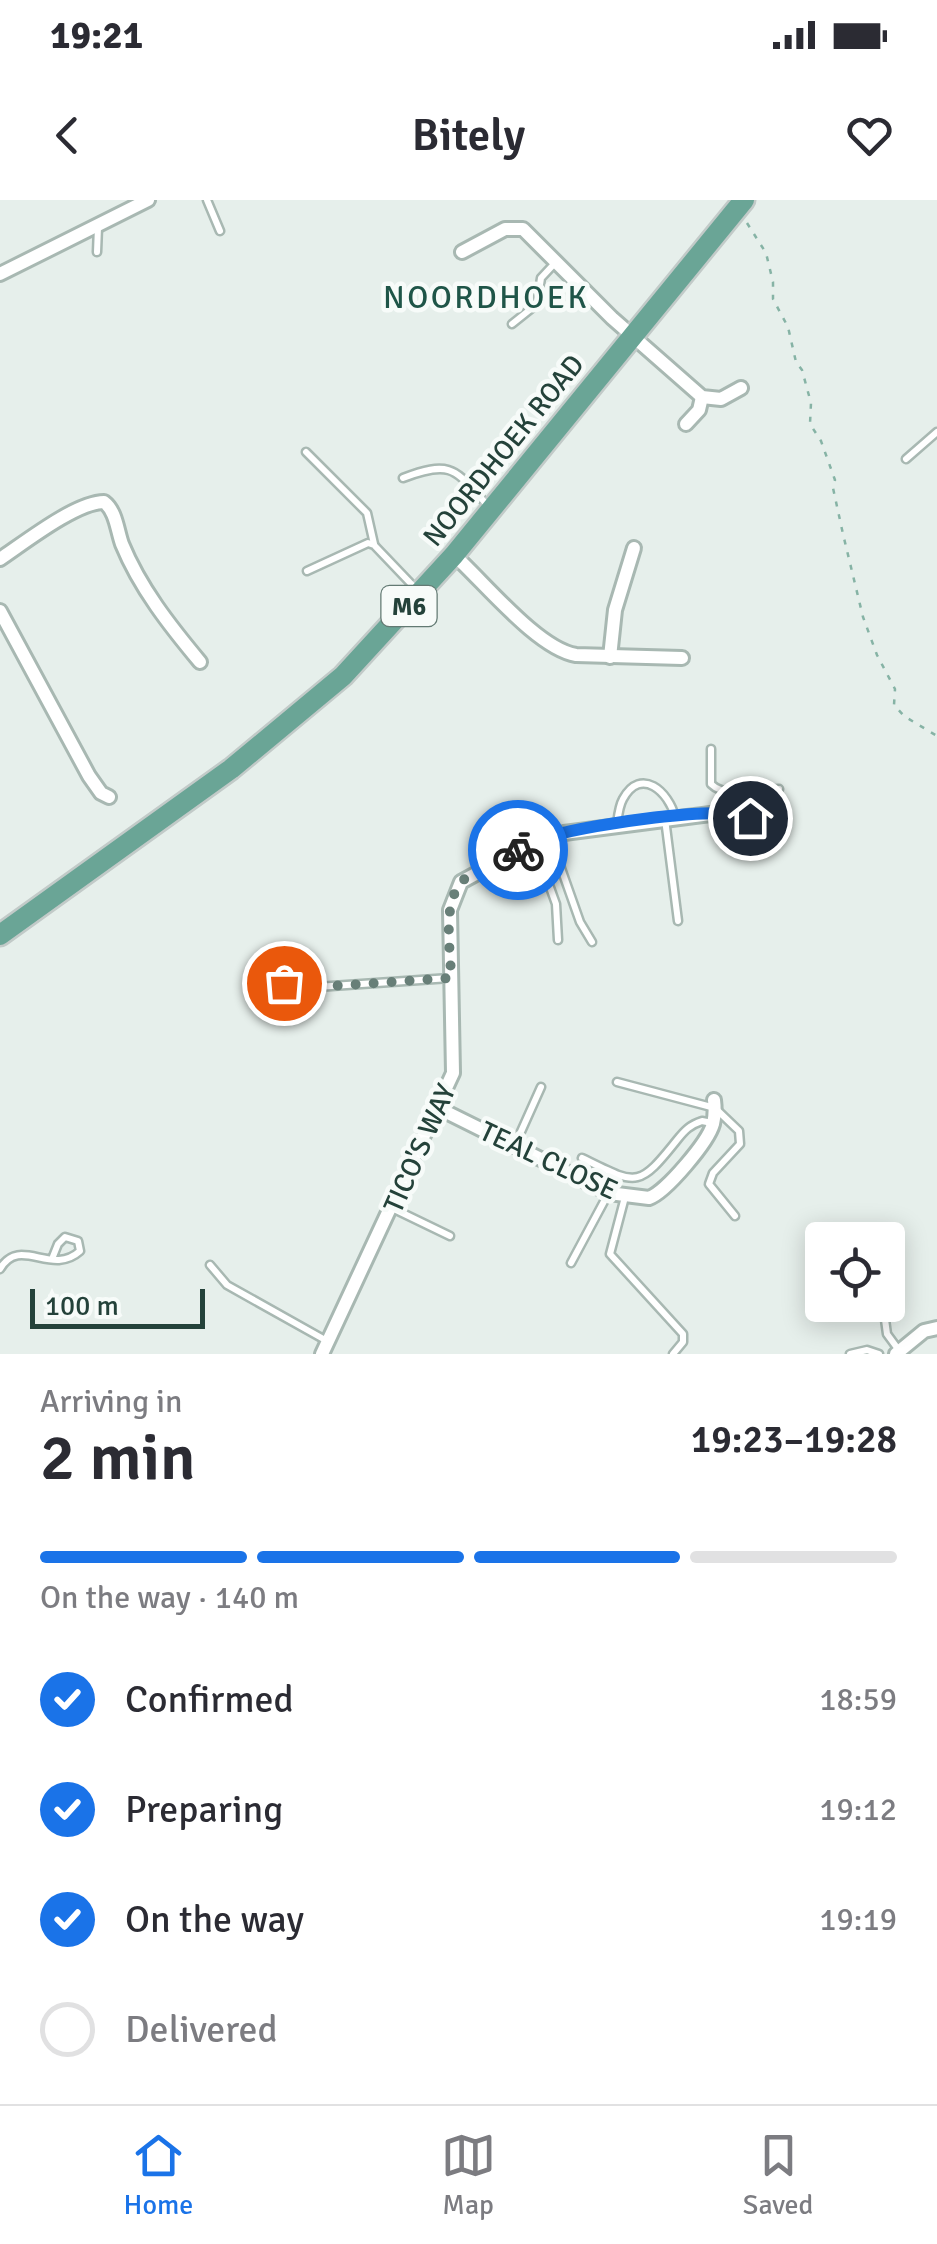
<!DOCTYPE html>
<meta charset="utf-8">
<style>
:root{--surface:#fff;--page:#f2f2f3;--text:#2b2b33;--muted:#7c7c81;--line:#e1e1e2;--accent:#1a73e8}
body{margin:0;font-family:Signika,sans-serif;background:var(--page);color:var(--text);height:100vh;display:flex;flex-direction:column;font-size:38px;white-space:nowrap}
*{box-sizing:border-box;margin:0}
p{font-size:32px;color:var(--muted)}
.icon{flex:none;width:55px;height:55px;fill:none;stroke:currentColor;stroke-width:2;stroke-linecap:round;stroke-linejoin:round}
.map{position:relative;height:1154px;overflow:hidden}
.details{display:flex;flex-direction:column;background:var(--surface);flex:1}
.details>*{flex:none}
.buttons{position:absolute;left:805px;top:1022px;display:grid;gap:20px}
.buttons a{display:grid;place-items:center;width:100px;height:100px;border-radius:10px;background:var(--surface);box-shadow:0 5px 25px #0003;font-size:50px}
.scale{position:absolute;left:30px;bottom:25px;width:175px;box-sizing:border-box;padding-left:10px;border:5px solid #24423a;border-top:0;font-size:28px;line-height:35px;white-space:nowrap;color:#24423a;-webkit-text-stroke:8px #f7fbf9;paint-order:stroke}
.pin{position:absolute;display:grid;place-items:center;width:85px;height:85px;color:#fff;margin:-42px;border:5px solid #fff;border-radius:50%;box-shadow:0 2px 10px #0007}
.courier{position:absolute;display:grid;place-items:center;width:100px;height:100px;margin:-50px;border:8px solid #1a73e8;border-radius:50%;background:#fff;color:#222;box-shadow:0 2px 12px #0007}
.head em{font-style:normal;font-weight:600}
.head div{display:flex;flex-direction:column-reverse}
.head{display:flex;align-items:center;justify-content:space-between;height:170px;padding:0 40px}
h1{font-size:65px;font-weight:600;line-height:75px}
.bar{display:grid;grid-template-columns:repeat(4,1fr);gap:15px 10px;align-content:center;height:120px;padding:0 40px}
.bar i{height:12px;border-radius:8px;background:var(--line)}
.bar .current{background:var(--accent)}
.bar p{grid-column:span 4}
ol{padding:0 40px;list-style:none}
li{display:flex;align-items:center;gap:30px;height:110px}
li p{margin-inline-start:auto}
li .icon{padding:10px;border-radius:50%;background:var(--accent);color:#fff;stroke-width:4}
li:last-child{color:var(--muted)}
li i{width:55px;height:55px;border:5px solid var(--line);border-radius:50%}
.status{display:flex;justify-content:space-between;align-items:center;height:70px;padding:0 50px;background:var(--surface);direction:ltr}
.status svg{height:28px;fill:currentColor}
header{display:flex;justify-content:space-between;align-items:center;height:130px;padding:0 40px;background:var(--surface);font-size:45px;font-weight:600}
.tab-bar{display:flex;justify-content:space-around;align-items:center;height:140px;border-top:2px solid var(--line);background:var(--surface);font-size:28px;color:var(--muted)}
.tab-bar a{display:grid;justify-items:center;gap:5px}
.tab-bar .current{color:var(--accent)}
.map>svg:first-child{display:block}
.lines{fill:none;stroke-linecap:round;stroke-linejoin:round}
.lane-casing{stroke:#a8b8b2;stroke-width:11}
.street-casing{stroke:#a8b8b2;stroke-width:18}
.primary-casing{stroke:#c2cac8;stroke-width:25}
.path{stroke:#86b3a5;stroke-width:2.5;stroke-dasharray:5 8;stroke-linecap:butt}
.lane{stroke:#fff;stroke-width:6}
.street{stroke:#fff;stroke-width:12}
.primary{stroke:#6aa596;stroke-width:20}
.done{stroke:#687f78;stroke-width:10;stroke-dasharray:0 18}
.route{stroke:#1a73e8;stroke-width:12}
.labels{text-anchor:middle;stroke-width:9;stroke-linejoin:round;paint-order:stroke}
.shield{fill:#f7fbf9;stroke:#637a73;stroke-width:2.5}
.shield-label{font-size:25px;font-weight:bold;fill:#24423a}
.street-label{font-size:28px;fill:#24423a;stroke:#f7fbf9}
.quarter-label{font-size:32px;letter-spacing:2.5px;fill:#1f5548;stroke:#f7fbf9}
</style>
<div class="status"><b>19:21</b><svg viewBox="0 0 49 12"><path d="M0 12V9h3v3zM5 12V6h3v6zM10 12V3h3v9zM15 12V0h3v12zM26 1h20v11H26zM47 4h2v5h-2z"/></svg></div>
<header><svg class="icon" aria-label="back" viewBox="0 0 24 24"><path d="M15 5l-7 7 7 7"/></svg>Bitely<svg class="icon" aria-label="heart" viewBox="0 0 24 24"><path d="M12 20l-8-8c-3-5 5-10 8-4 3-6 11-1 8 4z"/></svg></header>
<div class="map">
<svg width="937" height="1154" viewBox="0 0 937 1154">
<rect width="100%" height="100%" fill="#e6efeb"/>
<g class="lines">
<defs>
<g id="lane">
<path d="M 207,0 L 220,31"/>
<path d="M 97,52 L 98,27"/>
<path d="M 512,124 L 537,104 L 541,78 L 555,63"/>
<path d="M 306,252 L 367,313 L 374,344"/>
<path d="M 906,259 L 937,232"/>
<path d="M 403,278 C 455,258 456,272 490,308"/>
<path d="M 307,371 L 368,343 L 374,345 L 416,389"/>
<path d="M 711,549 L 711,584 C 726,599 758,590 779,589"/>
<path d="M 665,619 L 678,721"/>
<path d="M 617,624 C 618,616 619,606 623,599 C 641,566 669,592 675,617"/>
<path d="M 550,637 L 580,722 L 592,742"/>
<path d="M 534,643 L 556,704 L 558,740"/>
<path d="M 284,783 L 317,787 L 450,778"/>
<path d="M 617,882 L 715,908 L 739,931 L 740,944 L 713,973 L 709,984 L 735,1016"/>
<path d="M 515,945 L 541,887"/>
<path d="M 582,958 C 637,985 638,989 677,940 C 685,930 690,925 702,921 L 712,923"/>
<path d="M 625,997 L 610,1054 L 683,1134 L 683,1142 L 673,1154"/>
<path d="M 392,1008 L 450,1036"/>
<path d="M 571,1063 L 608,994"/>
<path d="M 210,1065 L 227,1085 L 327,1141"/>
<path d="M 0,1069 C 20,1035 51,1077 80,1051 L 78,1041 L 65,1037 L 58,1044 L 52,1059"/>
<path d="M 883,1105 L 887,1134 L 898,1149"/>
<path d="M 850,1154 L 867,1150 L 879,1154"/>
</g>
<g id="street">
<path d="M 462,52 L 505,29 L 523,29 L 612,118 L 702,197 L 721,199 L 741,188"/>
<path d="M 0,74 L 148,0"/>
<path d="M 686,224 L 699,210 L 702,197"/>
<path d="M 454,355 C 484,382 538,449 576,455 L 682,458"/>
<path d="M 0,359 C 24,343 76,302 104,302 C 116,311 117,330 122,344 C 140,388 170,426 200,462"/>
<path d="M 0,411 L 89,576 L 101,593 L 109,597"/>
<path d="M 610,457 L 615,410 L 634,348"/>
<path d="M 438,908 L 609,993 L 649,998 C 666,992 708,942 713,924 C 715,916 715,908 714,900"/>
<path d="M 322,1154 L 453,873 L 450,710 L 461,682 L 534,642 L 564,633 L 718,613 L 744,615 L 756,624"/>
<path d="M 896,1154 L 924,1131 L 937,1128"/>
</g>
<path id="primary" d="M 0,735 L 231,569 L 343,476 L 454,355 L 744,0"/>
</defs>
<use href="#lane" class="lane-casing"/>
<use href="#street" class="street-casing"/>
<use href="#primary" class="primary-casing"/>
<path class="path" d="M 747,23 L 766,53 L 773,82 L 773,99 L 788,127 L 796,162 L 802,170 L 811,203 L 810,224 L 821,241 L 835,280 L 833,288 L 843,334 L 863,417 L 877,455 L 895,489 L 894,505 L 904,516 L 937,536"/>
<use href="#lane" class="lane"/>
<use href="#street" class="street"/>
<use href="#primary" class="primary"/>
</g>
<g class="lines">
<path class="done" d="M 284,783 L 317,787 L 451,778 C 451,749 440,697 467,677 C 482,665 501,658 518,650"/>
<path class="route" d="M 518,650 C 530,644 542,638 555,635 C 591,625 720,604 750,618"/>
</g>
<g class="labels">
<rect class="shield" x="381.5" y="386" width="55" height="40" rx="8"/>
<g class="shield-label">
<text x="409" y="415">M6</text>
</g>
<g class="street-label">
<text transform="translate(503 250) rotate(-51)" y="10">NOORDHOEK ROAD</text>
<text transform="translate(419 948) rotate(-66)" y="10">TICO'S WAY</text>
<text transform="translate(549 960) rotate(25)" y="10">TEAL CLOSE</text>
</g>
<g class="quarter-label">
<text x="486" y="108">NOORDHOEK</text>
</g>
</g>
</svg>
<div class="buttons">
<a><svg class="icon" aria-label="locate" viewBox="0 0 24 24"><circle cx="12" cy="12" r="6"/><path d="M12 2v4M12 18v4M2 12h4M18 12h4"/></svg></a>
</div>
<div class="scale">100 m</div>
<div class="pin" style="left:284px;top:783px;background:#ea580c"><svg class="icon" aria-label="bag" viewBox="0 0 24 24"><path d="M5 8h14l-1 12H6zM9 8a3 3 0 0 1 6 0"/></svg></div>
<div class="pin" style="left:750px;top:618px;background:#1f2937"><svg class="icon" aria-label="home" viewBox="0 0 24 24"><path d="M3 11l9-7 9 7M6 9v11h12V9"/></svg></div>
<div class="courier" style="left:518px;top:650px"><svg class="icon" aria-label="bike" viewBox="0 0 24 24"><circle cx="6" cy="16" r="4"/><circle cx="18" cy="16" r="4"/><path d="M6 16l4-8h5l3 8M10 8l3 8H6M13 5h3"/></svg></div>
</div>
<section class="details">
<div class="head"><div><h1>2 min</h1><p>Arriving in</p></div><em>19:23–19:28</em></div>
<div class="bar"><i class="current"></i><i class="current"></i><i class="current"></i><i></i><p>On the way · 140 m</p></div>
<ol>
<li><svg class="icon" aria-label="check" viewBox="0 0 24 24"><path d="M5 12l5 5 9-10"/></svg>Confirmed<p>18:59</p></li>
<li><svg class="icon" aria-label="check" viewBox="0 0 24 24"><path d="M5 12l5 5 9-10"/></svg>Preparing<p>19:12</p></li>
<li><svg class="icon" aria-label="check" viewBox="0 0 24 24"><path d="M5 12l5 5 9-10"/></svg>On the way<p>19:19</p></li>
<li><i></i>Delivered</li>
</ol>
</section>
<nav class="tab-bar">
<a class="current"><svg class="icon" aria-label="home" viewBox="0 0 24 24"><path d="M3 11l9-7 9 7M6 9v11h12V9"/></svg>Home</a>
<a><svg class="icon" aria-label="map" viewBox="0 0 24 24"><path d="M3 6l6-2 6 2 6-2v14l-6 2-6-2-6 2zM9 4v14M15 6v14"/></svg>Map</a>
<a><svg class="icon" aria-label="saved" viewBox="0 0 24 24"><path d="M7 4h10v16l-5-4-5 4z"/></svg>Saved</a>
</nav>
